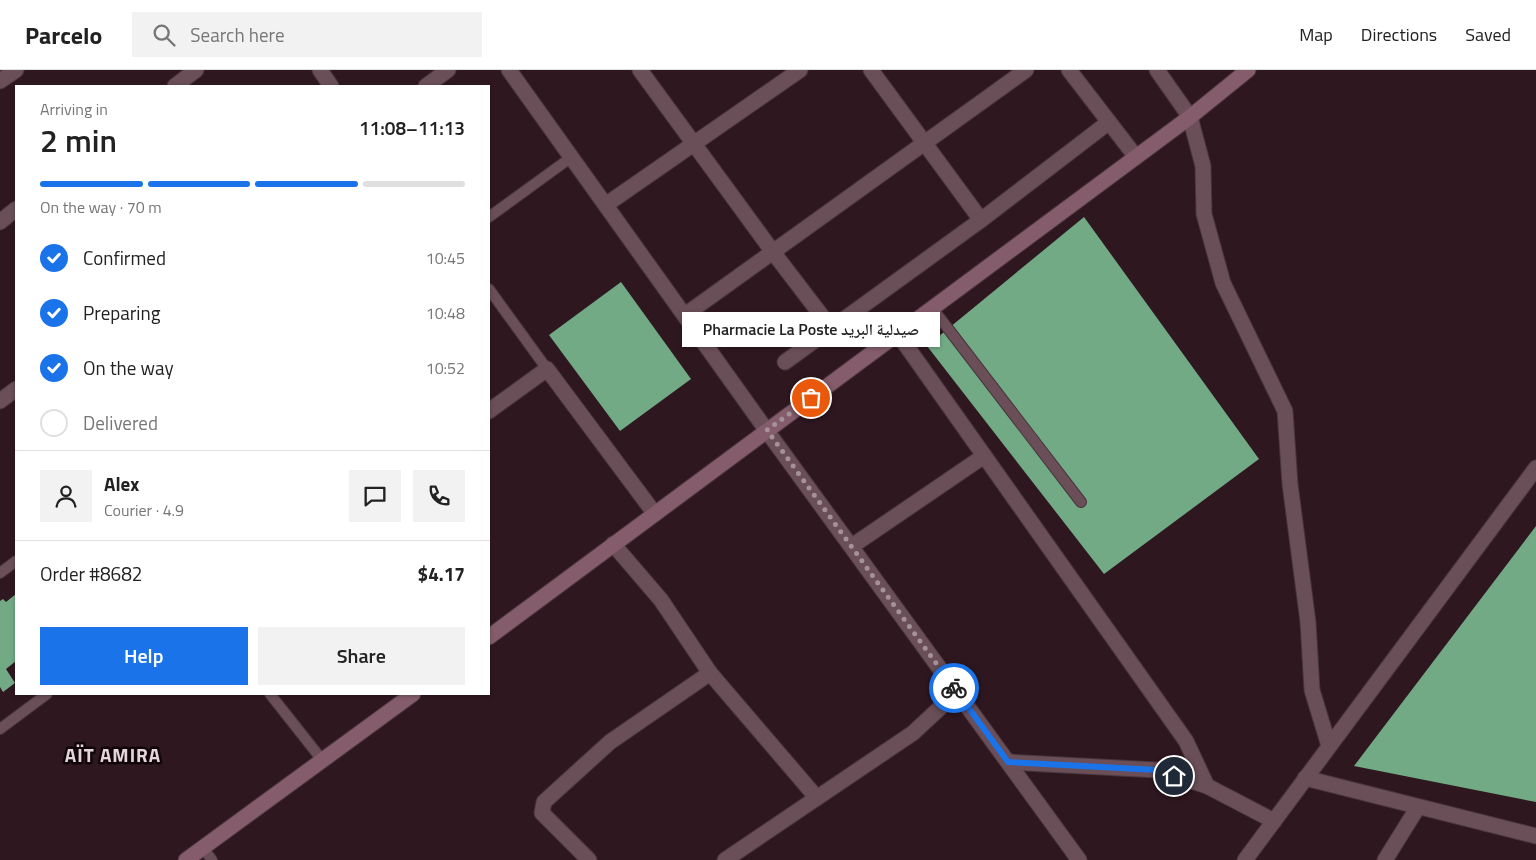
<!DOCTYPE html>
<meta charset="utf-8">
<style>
:root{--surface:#fff;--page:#f2f2f2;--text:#222;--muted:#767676;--line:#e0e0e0;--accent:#1a73e8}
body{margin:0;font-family:"Titillium Web","Noto Naskh Arabic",sans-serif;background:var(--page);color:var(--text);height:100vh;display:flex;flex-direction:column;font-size:19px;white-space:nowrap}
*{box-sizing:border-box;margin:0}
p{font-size:16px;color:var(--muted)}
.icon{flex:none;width:28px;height:28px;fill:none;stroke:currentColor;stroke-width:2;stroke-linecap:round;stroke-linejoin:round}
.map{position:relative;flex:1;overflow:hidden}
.drawer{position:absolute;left:15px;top:15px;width:475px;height:610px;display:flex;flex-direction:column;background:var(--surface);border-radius:0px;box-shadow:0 1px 4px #0004}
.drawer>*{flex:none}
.pin{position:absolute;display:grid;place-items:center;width:42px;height:42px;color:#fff;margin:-21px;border:2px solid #fff;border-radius:50%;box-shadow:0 1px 5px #0007}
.courier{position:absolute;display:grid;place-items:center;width:50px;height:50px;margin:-25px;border:4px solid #1a73e8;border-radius:50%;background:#fff;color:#222;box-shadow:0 1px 6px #0007}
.bubble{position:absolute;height:35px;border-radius:0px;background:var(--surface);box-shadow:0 1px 4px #0004;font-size:16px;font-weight:600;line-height:35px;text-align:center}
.head em{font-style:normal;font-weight:600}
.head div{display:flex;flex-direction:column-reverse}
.head{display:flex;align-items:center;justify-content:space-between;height:85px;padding:0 25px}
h1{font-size:32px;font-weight:600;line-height:38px}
.bar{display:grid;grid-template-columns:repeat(4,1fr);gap:8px 5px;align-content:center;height:60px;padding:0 25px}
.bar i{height:6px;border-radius:4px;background:var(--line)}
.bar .active{background:var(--accent)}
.bar p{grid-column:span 4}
.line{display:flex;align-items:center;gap:12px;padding:0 25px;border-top:1px solid var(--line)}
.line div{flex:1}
.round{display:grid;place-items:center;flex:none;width:52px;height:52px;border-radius:0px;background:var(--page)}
ol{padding:0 25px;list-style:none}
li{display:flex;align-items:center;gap:15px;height:55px}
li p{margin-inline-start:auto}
li .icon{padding:5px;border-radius:50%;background:var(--accent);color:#fff;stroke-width:4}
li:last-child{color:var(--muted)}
li i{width:28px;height:28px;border:2px solid var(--line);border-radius:50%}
.button{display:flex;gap:10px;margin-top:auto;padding:10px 25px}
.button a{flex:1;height:58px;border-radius:0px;background:var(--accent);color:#fff;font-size:20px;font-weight:600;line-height:58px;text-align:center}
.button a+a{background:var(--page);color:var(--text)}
header{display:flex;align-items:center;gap:30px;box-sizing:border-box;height:70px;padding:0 25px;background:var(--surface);border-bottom:1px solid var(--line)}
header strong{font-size:24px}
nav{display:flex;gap:28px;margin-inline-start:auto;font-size:18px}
.search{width:350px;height:45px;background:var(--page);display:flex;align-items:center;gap:12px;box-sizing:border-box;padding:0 18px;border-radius:0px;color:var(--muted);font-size:19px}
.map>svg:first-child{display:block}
.building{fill:#71aa85}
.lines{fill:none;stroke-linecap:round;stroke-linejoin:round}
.lane-casing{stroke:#48353c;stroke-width:12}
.street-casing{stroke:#48353c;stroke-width:17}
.secondary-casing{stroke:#48353c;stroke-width:17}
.lane{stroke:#6a4e58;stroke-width:10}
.street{stroke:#6a4e58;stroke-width:15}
.secondary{stroke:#855c6b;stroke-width:15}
.done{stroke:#a59298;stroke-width:5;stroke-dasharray:0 9}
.route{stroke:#1a73e8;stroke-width:6}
.labels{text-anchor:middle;stroke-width:5;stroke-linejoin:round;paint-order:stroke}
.district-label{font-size:19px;font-weight:bold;letter-spacing:1px;fill:#e5d4d9;stroke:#100609}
</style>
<header>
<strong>Parcelo</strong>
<div class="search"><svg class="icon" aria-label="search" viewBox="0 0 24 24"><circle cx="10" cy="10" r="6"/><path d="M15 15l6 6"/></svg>Search here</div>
<nav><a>Map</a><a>Directions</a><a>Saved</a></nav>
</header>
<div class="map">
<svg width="1536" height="790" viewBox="0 0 1536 790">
<rect width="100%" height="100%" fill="#2f1720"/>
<g class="building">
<path d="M 1084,147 L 1259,389 L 1104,504 L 927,276 Z"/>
<path d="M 621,212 L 691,309 L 620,361 L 549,265 Z"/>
<path d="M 1536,456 L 1536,732 L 1354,696 Z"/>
<path d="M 16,524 L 16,591 L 6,599 L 15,613 L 3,622 L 0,617 L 0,531 L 3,529 L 6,532 Z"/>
</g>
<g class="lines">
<defs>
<g id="lane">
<path d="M 489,147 L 573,86"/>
<path d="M 489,219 L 547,299"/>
<path d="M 933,239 L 1081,432"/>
<path d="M 0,503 L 16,491"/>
<path d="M 270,624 L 323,691"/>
<path d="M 0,659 L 47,624"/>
<path d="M 203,778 L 212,790"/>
</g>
<g id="street">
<path d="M 320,0 L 331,16"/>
<path d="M 509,0 L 767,361 L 1079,790"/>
<path d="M 640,0 L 773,182 L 831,258"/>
<path d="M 871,0 L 981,150"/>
<path d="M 1069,0 L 1136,87"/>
<path d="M 1157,0 L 1190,47 L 1203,96 L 1204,144 L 1223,213 L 1285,341 L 1290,414 L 1308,552 L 1312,620 L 1329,676"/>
<path d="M 0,11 L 16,0"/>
<path d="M 175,16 L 196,0"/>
<path d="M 426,16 L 448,0"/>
<path d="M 607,134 L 800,0"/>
<path d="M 0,152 L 16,139"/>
<path d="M 685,245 L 1026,0"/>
<path d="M 898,264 L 1186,671 L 1207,716"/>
<path d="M 785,292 L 981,150 L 1109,52"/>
<path d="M 0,331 L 16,319"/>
<path d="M 489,341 L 547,299 L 655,444"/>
<path d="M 613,474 L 661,530 L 710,603 L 817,728"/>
<path d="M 852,476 L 984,386"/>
<path d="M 1008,692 L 1157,700 L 1207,716 L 1274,751"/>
<path d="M 1305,708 L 1536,766"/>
<path d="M 589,790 L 542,743 L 544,732 L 610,672 L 710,603"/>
<path d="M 725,790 L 913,663 L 957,622"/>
<path d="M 1245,790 L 1536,398"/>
<path d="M 1385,790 L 1418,737"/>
</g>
<g id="secondary">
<path d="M 489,567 L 1190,47 L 1248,0"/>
<path d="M 186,790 L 413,624"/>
</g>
</defs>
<use href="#lane" class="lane-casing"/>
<use href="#street" class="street-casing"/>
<use href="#secondary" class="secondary-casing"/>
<use href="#lane" class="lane"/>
<use href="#street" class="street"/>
<use href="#secondary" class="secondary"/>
</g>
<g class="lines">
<path class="done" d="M 811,328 L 767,360 L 954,618"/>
<path class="route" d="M 954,618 L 1008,692 L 1157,700 L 1174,706"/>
</g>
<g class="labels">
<g class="district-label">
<text x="113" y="692">AÏT AMIRA</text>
</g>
</g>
</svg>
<div class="pin" style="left:811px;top:328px;background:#ea580c"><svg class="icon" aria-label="bag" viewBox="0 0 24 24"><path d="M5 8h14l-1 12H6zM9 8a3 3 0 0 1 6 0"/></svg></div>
<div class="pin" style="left:1174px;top:706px;background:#1f2937"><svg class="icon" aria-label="home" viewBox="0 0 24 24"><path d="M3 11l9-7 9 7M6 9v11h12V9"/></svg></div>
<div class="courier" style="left:954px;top:618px"><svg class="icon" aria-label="bike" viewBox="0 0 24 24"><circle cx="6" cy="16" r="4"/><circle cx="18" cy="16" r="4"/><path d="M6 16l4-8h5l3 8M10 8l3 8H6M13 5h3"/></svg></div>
<div class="bubble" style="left:682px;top:242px;width:258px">Pharmacie La Poste صيدلية البريد</div>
<section class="drawer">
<div class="head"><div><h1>2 min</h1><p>Arriving in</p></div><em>11:08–11:13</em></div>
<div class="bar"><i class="active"></i><i class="active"></i><i class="active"></i><i></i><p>On the way · 70 m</p></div>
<ol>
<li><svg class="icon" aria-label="check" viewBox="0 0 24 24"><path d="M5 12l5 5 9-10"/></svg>Confirmed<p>10:45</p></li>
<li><svg class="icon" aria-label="check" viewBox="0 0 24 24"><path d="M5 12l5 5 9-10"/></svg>Preparing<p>10:48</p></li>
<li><svg class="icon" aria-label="check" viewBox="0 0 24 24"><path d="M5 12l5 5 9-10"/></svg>On the way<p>10:52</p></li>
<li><i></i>Delivered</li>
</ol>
<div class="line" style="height:90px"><a class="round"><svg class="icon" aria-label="person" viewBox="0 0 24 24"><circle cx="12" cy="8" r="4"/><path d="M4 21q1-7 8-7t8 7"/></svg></a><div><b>Alex</b><p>Courier · 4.9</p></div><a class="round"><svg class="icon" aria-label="chat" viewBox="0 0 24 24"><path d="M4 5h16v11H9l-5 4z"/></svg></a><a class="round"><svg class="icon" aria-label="phone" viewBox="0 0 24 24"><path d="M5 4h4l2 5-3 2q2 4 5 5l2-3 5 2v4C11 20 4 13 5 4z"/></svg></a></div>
<div class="line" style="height:65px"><div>Order #8682</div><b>$4.17</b></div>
<div class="button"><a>Help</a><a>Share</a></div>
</section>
</div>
